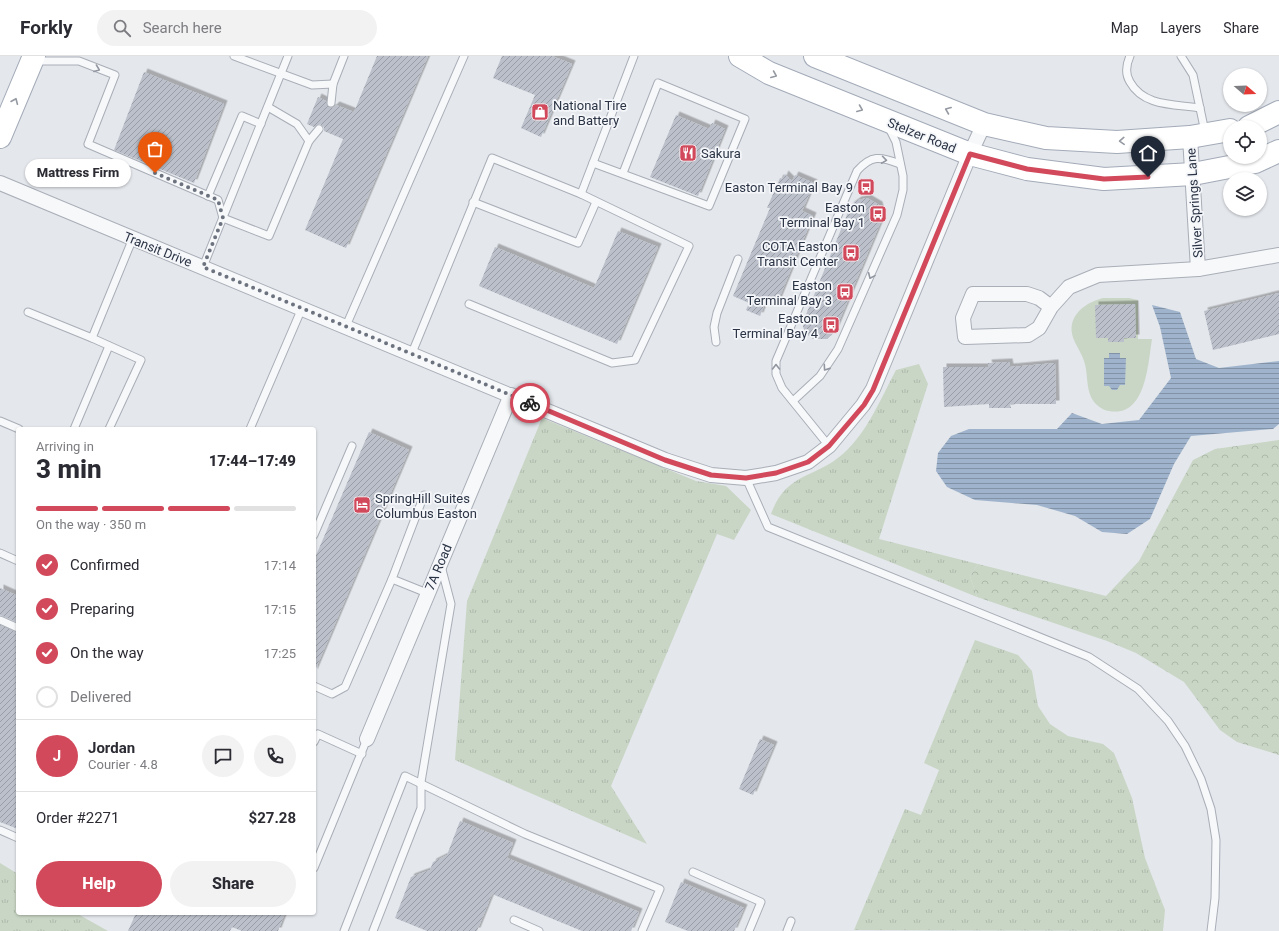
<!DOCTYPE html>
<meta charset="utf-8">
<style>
:root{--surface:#fff;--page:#f2f2f3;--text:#2b2b33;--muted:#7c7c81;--line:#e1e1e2;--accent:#d1495b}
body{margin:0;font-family:Roboto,sans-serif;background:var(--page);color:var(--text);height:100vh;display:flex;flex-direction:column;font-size:15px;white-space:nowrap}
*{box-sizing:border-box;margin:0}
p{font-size:13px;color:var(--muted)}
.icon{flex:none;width:22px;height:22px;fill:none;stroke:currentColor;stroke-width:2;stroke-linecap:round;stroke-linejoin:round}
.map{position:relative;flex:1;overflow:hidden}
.details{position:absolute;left:16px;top:371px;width:300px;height:488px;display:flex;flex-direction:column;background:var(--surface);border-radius:4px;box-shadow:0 1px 3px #0004}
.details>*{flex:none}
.needle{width:26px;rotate:109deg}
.fabs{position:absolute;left:1223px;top:12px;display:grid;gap:8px}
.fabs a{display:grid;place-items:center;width:44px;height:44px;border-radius:50%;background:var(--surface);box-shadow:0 1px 3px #0004;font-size:20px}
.pin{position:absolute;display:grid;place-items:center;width:34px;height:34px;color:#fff;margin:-41px -17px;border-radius:50% 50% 50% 0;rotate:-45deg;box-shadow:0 0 4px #0007}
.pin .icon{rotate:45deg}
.courier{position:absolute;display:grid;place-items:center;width:40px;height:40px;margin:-20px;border:3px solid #d1495b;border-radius:50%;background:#fff;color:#222;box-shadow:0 1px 5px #0007}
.bubble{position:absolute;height:28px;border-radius:14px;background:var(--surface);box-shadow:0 1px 3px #0004;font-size:13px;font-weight:800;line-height:28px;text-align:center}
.head em{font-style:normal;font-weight:800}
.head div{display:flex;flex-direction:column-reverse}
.head{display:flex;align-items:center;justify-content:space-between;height:68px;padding:0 20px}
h1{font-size:26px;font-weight:800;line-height:30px}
.bar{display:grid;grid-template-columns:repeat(4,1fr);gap:6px 4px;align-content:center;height:48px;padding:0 20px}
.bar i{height:5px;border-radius:3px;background:var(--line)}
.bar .on{background:var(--accent)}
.bar p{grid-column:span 4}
.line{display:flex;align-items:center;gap:10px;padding:0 20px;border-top:1px solid var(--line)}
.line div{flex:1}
.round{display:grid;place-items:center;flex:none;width:42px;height:42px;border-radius:21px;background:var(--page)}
ol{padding:0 20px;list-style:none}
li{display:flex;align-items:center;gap:12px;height:44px}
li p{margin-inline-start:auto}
li .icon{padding:4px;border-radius:50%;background:var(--accent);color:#fff;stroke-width:4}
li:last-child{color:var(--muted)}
li i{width:22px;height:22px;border:2px solid var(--line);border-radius:50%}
.primary-button{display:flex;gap:8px;margin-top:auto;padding:8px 20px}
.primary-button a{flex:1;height:46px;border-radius:24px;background:var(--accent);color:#fff;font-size:16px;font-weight:800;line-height:46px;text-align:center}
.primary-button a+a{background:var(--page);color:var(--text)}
header{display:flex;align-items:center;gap:24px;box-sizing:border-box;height:56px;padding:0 20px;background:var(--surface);border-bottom:1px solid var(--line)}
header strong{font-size:19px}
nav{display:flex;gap:22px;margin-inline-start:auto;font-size:14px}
.search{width:280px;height:36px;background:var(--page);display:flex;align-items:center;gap:10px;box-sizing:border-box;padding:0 14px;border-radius:22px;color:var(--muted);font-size:15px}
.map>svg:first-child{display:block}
.grass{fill:url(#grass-tufts)}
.forest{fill:url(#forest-crowns)}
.pitch{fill:#c9d6c5}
.water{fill:url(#water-rules)}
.building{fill:url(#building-hatch);filter:url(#shadow)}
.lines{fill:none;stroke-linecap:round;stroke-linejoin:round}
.lane-casing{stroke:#a9aeb7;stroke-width:9}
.street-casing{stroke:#a9aeb7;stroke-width:16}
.primary-casing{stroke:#a3abb8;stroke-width:24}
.lane{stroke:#f7f8fa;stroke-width:7}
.street{stroke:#f7f8fa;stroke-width:14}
.primary{stroke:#fff;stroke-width:22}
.oneway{stroke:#9196a0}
.oneway2{stroke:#959aa2}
.done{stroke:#6c737f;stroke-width:4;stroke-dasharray:0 7.2}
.route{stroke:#d1495b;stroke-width:5}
.labels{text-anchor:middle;stroke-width:3.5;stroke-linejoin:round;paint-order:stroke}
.poi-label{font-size:13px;fill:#2b3445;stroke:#f4f6f9;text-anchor:end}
.street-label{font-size:13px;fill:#2b3445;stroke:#f4f6f9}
</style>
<header>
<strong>Forkly</strong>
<div class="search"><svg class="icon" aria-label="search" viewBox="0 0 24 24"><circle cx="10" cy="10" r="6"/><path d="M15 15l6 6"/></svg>Search here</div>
<nav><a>Map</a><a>Layers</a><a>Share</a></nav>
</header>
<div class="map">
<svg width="1279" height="875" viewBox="0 0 1279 875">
<defs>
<pattern id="grass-tufts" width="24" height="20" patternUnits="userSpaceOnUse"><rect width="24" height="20" fill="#c9d6c5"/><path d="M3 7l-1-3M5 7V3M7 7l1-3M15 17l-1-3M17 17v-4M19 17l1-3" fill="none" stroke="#adb8ab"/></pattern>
<pattern id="forest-crowns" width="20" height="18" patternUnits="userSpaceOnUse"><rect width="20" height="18" fill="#c9d6c5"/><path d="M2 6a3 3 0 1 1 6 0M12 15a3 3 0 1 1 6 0" fill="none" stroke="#adb8ab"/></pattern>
<pattern id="water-rules" width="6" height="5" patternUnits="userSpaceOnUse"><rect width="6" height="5" fill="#9fb4cc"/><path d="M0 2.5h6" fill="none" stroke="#8293a7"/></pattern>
<pattern id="building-hatch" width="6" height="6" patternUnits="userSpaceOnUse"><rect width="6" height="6" fill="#bbc0ca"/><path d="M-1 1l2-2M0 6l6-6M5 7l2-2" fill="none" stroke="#989da6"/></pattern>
<filter id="shadow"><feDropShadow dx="3.5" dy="-3.5" stdDeviation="0" flood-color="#0004"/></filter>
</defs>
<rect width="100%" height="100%" fill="#e4e7ec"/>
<g class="grass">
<path d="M 919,308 L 928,328 L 879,483 L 978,508 L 970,520 L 977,541 L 771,458 C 786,416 815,423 844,397 C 868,375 881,342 896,314 Z"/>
<path d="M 542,362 L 696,425 L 726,430 L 751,454 L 734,484 L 717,478 L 611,730 L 647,788 L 455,704 L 467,545 Z"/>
<path d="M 975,584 L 1018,599 L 1032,615 L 1038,650 L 1050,668 L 1068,680 L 1103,688 L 1114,697 L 1132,742 L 1145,802 L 1165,854 L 1163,875 L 854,874 L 905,753 L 921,759 L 939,714 L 924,707 Z"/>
<path d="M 0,807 L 18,818 L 18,857 L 76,857 L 108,875 L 0,875 Z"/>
</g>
<path class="forest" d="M 1279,384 L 1279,699 L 1237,686 L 1220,674 L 1184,626 L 1136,597 L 1107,585 L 977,541 L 970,520 L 978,508 L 1106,540 L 1139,505 L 1193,404 L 1215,393 Z"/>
<path class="pitch" d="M 1103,242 L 1129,242 L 1138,244 L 1138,283 L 1152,283 C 1148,308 1146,362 1109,355 C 1102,354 1094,348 1091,341 C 1086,330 1088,316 1084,305 C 1080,292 1069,282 1072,268 C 1076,253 1089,246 1103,242 Z"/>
<g class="water">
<path d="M 1152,249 L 1180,256 L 1196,303 L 1219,312 L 1279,305 L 1279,368 L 1273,373 L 1191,380 L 1174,408 L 1150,463 L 1127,478 L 1102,476 L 1075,460 L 1037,449 L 975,444 L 947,431 L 936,415 L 938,397 L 951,380 L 969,373 L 1057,373 L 1072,357 L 1102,368 L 1139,364 L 1171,322 L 1160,271 Z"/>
<path d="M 1109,297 L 1120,297 L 1120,302 L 1126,302 L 1125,329 L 1120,329 L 1117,334 L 1112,334 L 1109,330 L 1104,330 L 1104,302 L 1109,302 Z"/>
</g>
<g class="building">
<path d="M 377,0 L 428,0 L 346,192 L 305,174 L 343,83 L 324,75 L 324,71 L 320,68 L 314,71 L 307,68 L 318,41 L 326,45 L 328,51 L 333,52 L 336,49 L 354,56 Z"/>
<path d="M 502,0 L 552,0 L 572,8 L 541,81 L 521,72 L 535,39 L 493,22 Z"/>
<path d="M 144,16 L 224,48 L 194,127 L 114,94 Z"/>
<path d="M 676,59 L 709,73 L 712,67 L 725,73 L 698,140 L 650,121 Z"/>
<path d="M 785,118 L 792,125 L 795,119 L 814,127 L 802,155 L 813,160 L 776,250 L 766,245 L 760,260 L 746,254 L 749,247 L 733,240 L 770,152 L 767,152 L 780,122 L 783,123 Z"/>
<path d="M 867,142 L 879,149 L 881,157 L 881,165 L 835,275 L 827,283 L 813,283 L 806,278 L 804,274 L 803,270 L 805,261 L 851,149 L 858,144 Z"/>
<path d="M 618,175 L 658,191 L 617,288 L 479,230 L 495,191 L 594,232 Z"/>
<path d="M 1279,237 L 1279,278 L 1213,294 L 1204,255 Z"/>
<path d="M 1135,248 L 1136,282 L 1124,282 L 1124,286 L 1108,286 L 1108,282 L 1096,282 L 1095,249 Z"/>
<path d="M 1009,306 L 1010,311 L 1055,307 L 1056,348 L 1010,348 L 1011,352 L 989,352 L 989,348 L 944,351 L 943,311 L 989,311 L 988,307 Z"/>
<path d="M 369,376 L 409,394 L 314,617 L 314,504 Z"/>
<path d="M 0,532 L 18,540 L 18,567 L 0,559 Z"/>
<path d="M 0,569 L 18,577 L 18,773 L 0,766 Z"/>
<path d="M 760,683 L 774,689 L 753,739 L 739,733 Z"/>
<path d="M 460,765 L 513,787 L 507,802 L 639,856 L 631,875 L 582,875 L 492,838 L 477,875 L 427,875 L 395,862 L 411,821 L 430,814 L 433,806 L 447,799 Z"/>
<path d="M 681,826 L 744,852 L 734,875 L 688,875 L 665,866 Z"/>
<path d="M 136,857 L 285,857 L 278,875 L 242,875 L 232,871 L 230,875 L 128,875 Z"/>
</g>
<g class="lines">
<defs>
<g id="lane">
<path d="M 234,0 L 312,29 L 333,28"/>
<path d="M 1130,0 C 1126,9 1125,18 1130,26 C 1144,51 1175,48 1200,52"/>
<path d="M 1181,0 L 1193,19 L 1205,76"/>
<path d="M 36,5 L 79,5 L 115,19 L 88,88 L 218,144 L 223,162 L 269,180 L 309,85 L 319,73"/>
<path d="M 331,47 L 333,28 L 344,0"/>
<path d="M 268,51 L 297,68 L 309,85"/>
<path d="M 593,107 L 709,150 L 745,63 L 658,27 L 623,117"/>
<path d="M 581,138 L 634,0"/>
<path d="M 208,140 L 242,60 L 261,68"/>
<path d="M 473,146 L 578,187 L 596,146"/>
<path d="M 203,211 L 288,0"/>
<path d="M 28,256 L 92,282"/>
<path d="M 346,270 L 464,0"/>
<path d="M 716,286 L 714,271 L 717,257 L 738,203"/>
<path d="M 412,297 L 492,102 L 581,138 L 689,190 L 635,304 L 612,307 L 469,248"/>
<path d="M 793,345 L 820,320 L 838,293 L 897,159 L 903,134 L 903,120 L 896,86 L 888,70"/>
<path d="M 0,365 L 19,373"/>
<path d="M 74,373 L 109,290"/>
<path d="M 109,373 L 141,304 L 92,282 L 133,182"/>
<path d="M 250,373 L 302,252"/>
<path d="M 829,390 L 782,332 L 776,318 L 776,305 L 857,115 C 871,99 880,100 900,108"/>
<path d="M 746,422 L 768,471 L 1089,601 L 1138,633 L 1168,665 L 1185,690 L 1201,723 L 1211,753 L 1216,784 L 1215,842 L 1211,875"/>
<path d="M 424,439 L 392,523 L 427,537"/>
<path d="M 314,479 L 352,390"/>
<path d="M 0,497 L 18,505"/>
<path d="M 0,564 L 18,572"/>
<path d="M 314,630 L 332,638 L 345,631 L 392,523"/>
<path d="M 314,686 L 318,678 L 362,698"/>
<path d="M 0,774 L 18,782"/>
<path d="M 314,812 L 367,683"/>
<path d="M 693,816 L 761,846 L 749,875"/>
<path d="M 514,864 L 539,875"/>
<path d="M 344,875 L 405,720 L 525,778 L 660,833 L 642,875"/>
<path d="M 373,875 L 421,752 L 421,726 L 451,548 L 441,510"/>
<path d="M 787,875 L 791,865"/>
</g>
<g id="street">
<path d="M 1190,81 L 1198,213"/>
<path d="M 0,127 L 665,404 L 711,419 L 746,422 L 776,417 L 808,406 L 829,390 L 863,349 L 873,333 L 970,98 L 984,68"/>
<path d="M 1051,251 L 1039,242 L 1027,238 L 973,238 L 963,262 L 965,281 L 1028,279 L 1039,272 L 1051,251 L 1069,231 L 1098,219 L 1198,213 L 1279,199"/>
<path d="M 367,683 L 511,339"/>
</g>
<g id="primary">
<path d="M 740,0 L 769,17 L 970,98 L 1027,113 L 1104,123 L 1193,118 L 1255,106 L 1279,95"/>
<path d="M 815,0 L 984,68 L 1046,82 L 1117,86 L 1190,81 L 1230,74"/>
<path d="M 1249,71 L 1279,56"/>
<path d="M 0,81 L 34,0"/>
</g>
</defs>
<use href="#lane" class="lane-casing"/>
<use href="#street" class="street-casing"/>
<use href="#primary" class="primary-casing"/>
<use href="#lane" class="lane"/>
<use href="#street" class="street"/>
<use href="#primary" class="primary"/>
</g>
<defs><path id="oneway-chevron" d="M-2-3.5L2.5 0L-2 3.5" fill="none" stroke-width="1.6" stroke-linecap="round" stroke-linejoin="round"/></defs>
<g class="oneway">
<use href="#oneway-chevron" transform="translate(97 13) rotate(21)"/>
<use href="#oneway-chevron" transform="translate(884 104) rotate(8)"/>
<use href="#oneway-chevron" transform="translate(871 220) rotate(114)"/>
<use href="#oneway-chevron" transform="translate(776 311) rotate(-90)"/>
<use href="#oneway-chevron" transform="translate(826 312) rotate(125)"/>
</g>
<g class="oneway2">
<use href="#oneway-chevron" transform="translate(774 19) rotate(23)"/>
<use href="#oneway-chevron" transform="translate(15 45) rotate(-67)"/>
<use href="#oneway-chevron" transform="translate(860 53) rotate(22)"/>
<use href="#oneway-chevron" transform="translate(948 54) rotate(-158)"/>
<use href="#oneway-chevron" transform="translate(1122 85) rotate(177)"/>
</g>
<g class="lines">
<path class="done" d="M 155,117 L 218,144 L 223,162 L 203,211 L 530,347"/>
<path class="route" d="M 530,347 L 665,404 L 711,419 L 746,422 L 776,417 L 808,406 L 829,390 L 864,349 L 873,334 L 970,98 L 1027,113 L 1104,123 L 1148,121"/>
</g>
<defs>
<symbol id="shop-square" viewBox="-11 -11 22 22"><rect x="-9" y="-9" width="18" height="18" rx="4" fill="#d1495b" stroke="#f4f6f9"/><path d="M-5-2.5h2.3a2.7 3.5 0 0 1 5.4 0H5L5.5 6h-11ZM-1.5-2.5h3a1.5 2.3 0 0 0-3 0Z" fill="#fff"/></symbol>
<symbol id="restaurant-square" viewBox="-11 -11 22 22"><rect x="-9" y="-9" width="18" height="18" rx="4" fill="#d1495b" stroke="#f4f6f9"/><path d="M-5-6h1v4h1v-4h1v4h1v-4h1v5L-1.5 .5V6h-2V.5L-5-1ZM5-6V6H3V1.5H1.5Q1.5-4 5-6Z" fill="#fff"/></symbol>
<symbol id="bus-square" viewBox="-11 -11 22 22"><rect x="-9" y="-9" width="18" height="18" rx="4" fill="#d1495b" stroke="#f4f6f9"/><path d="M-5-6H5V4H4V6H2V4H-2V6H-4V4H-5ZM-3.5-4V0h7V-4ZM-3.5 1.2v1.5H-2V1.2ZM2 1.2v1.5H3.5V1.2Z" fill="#fff"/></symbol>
<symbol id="hotel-square" viewBox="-11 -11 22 22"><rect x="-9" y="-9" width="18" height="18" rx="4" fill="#d1495b" stroke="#f4f6f9"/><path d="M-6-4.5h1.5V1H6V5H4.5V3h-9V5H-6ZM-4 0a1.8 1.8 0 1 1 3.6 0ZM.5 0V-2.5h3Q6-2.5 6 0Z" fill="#fff"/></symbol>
</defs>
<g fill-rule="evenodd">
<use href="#shop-square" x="530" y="46" width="20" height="20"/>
<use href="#restaurant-square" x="678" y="87" width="20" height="20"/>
<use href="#bus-square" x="856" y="121" width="20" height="20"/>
<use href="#bus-square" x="868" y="148" width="20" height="20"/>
<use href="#bus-square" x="841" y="187" width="20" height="20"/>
<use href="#bus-square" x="835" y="226" width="20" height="20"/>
<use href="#bus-square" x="821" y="259" width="20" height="20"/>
<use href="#hotel-square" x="352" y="439" width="20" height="20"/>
</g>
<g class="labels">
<g class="poi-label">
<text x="553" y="54" text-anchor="start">National Tire<tspan x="553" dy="15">and Battery</tspan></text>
<text x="701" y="102" text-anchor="start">Sakura</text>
<text x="853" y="136">Easton Terminal Bay 9</text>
<text x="865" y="156">Easton<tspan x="865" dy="15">Terminal Bay 1</tspan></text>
<text x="838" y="195">COTA Easton<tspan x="838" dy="15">Transit Center</tspan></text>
<text x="832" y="234">Easton<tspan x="832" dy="15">Terminal Bay 3</tspan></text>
<text x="818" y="267">Easton<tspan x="818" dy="15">Terminal Bay 4</tspan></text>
<text x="375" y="447" text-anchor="start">SpringHill Suites<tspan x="375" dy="15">Columbus Easton</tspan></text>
</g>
<g class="street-label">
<text transform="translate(922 79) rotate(22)" y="5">Stelzer Road</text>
<text transform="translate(1194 147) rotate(-94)" y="5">Silver Springs Lane</text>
<text transform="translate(158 193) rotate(22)" y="5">Transit Drive</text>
<text transform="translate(438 511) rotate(-67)" y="5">7A Road</text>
</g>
</g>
</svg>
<div class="fabs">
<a><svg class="needle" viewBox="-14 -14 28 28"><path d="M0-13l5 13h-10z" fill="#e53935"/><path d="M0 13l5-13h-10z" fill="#7c7c81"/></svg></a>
<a><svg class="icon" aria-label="locate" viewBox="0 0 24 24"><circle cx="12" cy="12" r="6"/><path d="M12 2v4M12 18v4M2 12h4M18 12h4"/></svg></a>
<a><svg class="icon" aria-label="layers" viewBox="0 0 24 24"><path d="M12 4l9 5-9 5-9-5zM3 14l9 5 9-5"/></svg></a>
</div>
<div class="pin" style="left:155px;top:117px;background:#ea580c"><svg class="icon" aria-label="bag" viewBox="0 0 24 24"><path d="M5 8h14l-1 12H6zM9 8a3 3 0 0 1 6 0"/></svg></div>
<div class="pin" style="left:1148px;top:121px;background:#1f2937"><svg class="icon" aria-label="home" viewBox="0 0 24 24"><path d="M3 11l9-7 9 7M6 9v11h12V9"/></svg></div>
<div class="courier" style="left:530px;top:347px"><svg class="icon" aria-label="bike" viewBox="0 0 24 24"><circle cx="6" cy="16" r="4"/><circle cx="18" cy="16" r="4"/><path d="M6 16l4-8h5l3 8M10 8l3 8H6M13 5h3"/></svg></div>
<div class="bubble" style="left:25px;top:103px;width:106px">Mattress Firm</div>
<section class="details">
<div class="head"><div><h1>3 min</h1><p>Arriving in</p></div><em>17:44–17:49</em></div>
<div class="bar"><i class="on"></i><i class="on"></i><i class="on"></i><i></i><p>On the way · 350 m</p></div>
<ol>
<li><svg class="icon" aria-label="check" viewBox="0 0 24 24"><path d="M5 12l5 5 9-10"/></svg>Confirmed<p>17:14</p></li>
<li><svg class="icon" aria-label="check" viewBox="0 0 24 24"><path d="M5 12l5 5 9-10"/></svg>Preparing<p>17:15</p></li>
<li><svg class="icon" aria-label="check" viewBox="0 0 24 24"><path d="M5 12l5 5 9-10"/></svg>On the way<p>17:25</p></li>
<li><i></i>Delivered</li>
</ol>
<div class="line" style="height:72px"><b class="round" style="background:var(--accent);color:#fff">J</b><div><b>Jordan</b><p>Courier · 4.8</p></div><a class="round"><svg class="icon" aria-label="chat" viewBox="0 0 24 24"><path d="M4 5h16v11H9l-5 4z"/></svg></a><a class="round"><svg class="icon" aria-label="phone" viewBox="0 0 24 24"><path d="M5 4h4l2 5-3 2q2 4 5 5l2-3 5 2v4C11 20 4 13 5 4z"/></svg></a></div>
<div class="line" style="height:52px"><div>Order #2271</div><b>$27.28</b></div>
<div class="primary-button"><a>Help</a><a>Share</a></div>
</section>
</div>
